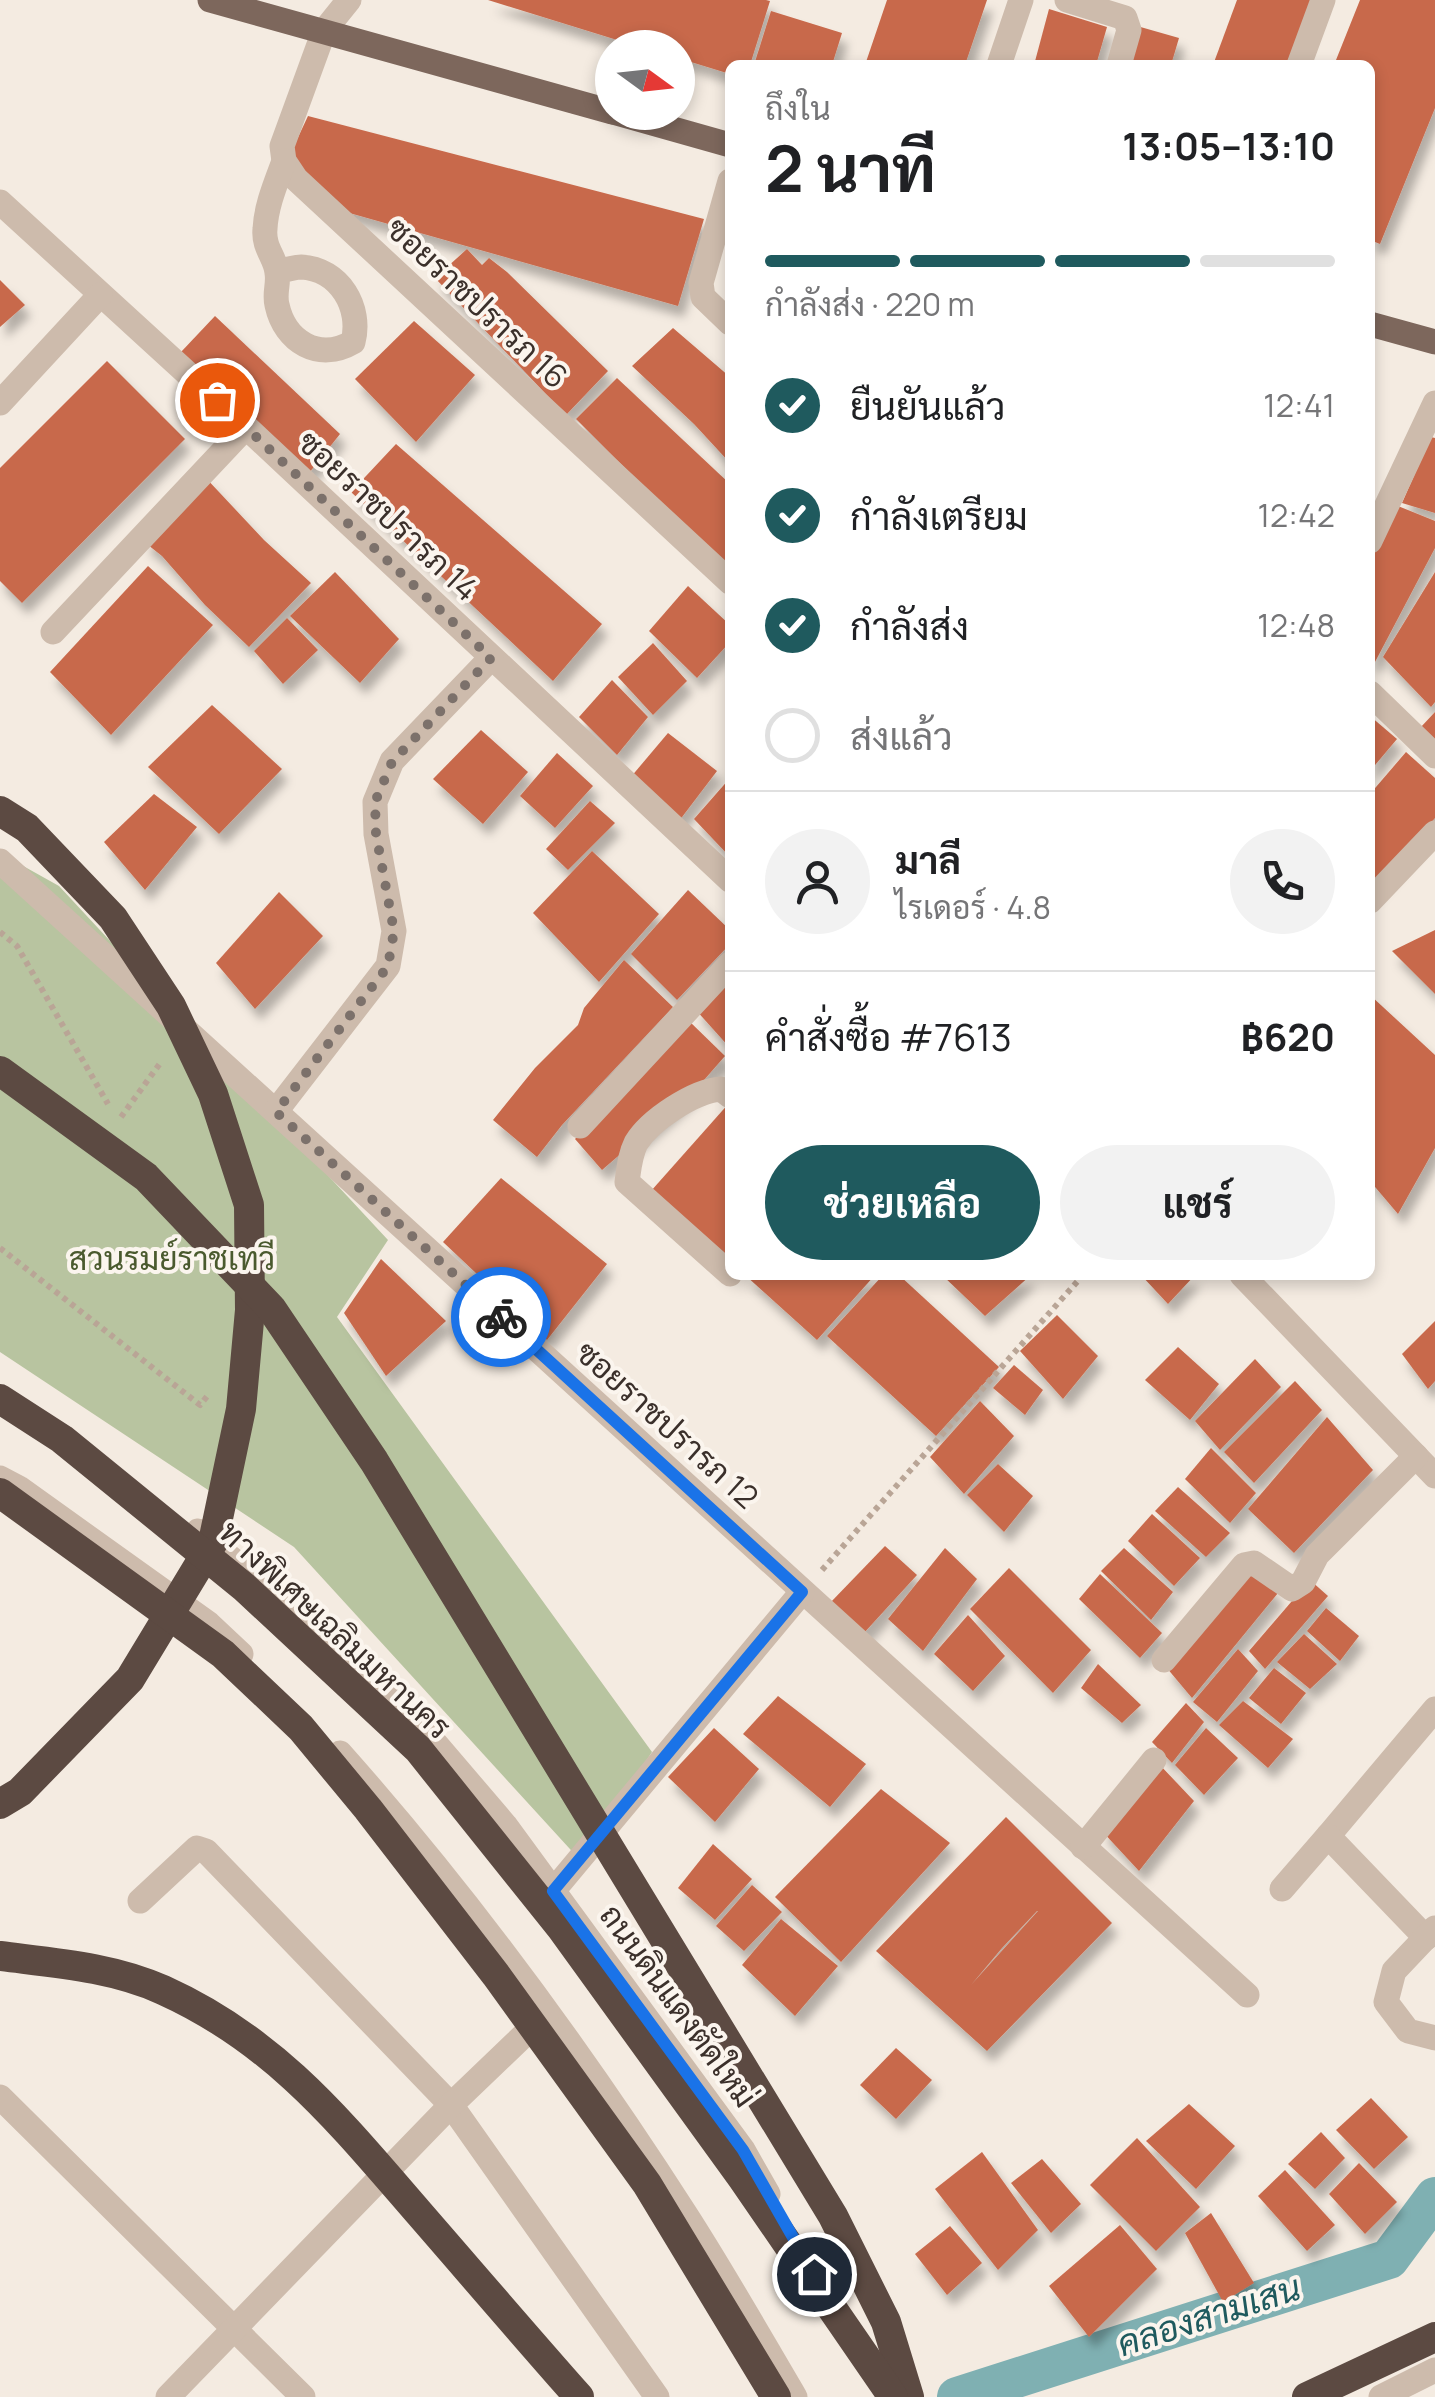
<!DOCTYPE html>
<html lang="th">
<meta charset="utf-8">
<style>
:root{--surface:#fff;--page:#f2f2f2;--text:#202124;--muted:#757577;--line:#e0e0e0;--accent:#1f5a5e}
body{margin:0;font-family:Manrope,Sarabun,sans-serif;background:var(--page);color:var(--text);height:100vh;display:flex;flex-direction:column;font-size:38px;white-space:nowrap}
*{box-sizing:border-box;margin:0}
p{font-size:32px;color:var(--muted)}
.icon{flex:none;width:55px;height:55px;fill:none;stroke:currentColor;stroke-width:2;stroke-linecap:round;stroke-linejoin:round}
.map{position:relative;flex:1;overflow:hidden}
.details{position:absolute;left:725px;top:60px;width:650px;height:1220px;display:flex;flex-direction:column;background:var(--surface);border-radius:15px;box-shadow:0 5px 15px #0003}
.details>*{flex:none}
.needle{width:65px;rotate:105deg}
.tools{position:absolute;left:595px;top:30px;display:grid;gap:20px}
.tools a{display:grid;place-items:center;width:100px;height:100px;border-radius:50%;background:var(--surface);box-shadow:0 5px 15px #0003;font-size:50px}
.pin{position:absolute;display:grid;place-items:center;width:85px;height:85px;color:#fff;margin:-42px;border:5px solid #fff;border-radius:50%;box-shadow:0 2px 10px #0007}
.courier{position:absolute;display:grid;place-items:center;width:100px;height:100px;margin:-50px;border:8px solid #1a73e8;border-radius:50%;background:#fff;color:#222;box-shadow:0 2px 12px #0007}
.summary em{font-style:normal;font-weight:700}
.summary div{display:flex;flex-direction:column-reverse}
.summary{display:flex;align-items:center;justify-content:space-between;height:170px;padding:0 40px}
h1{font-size:65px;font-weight:700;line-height:75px}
.bar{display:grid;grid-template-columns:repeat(4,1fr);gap:15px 10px;align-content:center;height:120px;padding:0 40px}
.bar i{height:12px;border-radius:8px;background:var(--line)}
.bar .active{background:var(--accent)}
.bar p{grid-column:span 4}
.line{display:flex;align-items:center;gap:25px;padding:0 40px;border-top:2px solid var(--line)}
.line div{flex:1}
.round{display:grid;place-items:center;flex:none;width:105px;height:105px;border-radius:52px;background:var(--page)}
ol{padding:0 40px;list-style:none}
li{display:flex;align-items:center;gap:30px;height:110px}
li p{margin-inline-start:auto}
li .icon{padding:10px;border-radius:50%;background:var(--accent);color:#fff;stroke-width:4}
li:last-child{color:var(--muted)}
li i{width:55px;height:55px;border:5px solid var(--line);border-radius:50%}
.primary-button{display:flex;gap:20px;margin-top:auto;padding:20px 40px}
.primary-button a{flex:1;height:115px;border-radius:60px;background:var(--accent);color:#fff;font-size:40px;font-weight:700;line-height:115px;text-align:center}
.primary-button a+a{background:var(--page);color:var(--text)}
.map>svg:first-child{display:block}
.green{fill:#b8c4a0}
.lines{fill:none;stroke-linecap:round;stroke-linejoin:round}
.canal{stroke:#7fb0b2;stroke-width:40}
.building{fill:#c8694b;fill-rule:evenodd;filter:url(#shadow)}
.path{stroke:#b9a596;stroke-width:6;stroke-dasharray:5 5;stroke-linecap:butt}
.minor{stroke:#cdbbac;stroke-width:25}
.major{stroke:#7d675c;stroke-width:25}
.highway{stroke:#5c4a42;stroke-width:30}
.done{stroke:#7c716b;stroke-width:10;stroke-dasharray:0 18}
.route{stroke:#1a73e8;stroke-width:12}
.labels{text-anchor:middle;stroke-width:8;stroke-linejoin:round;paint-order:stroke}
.street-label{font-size:32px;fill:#3b302b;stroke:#fbf5ee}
.park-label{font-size:32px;fill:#4a5a2e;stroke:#fbf5ee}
.water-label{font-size:35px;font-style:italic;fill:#1f5a5e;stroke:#fbf5ee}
</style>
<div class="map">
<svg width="1435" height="2397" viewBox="0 0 1435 2397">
<defs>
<filter id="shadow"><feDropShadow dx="6" dy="11" stdDeviation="5" flood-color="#0004"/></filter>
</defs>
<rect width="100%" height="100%" fill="#f4ebe1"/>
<path class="green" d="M 0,853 L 59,886 L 388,1240 L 337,1317 L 652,1752 L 580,1860 L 294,1547 L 0,1352 Z"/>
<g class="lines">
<path class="canal" d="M 957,2397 L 1389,2259 L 1435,2197"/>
</g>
<g class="building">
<path d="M 488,0 L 766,0 L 770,1 L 750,65 L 730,65 L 730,74 L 678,58 L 678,48 L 643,48 Z"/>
<path d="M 887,0 L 987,0 L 965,65 L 865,65 Z"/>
<path d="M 1237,0 L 1317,0 L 1292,65 L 1213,65 Z"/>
<path d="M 1360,0 L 1435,0 L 1435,108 L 1380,244 L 1370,240 L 1370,65 L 1334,65 Z"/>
<path d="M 1049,9 L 1107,27 L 1096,65 L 1034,65 Z"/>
<path d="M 771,11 L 842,33 L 832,65 L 754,65 Z"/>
<path d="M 1137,26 L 1179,38 L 1171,65 L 1125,65 Z"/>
<path d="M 308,116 L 704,219 L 678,306 L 346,212 L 300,169 L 292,150 Z"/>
<path d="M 467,249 L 482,265 L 489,258 L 507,272 L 608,371 L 566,415 L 435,278 Z"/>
<path d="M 0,280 L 25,305 L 0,327 Z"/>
<path d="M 215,316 L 340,434 L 309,473 L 181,352 Z"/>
<path d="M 414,321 L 475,375 L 416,442 L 355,379 Z"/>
<path d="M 673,328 L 730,377 L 730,463 L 694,424 L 632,366 Z"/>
<path d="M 107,361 L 185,439 L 22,603 L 0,581 L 0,468 Z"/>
<path d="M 617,378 L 730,484 L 730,573 L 576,419 Z"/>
<path d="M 1431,437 L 1435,438 L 1435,513 L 1402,503 Z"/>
<path d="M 396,444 L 602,624 L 553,681 L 351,492 Z"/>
<path d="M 204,476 L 264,540 L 311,583 L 249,647 L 205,605 L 162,556 L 143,541 Z"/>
<path d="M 1398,506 L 1435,521 L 1435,548 L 1375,662 L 1370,660 L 1370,560 Z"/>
<path d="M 148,566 L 213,625 L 111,735 L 50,672 Z"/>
<path d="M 335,572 L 399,639 L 360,683 L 290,616 Z"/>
<path d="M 1435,572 L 1435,702 L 1431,707 L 1383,657 Z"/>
<path d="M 688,586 L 730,625 L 730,642 L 697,678 L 649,631 Z"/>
<path d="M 287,618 L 318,650 L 283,684 L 254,651 Z"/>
<path d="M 653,643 L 687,681 L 653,715 L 618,677 Z"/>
<path d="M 612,680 L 648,717 L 617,755 L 579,717 Z"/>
<path d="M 212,705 L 282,769 L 219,834 L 148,767 Z"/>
<path d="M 1435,712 L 1435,742 L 1420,728 Z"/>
<path d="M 1370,716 L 1397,739 L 1370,771 Z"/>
<path d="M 481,730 L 528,772 L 483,824 L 433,779 Z"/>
<path d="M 668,733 L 717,771 L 679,821 L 630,778 Z"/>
<path d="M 1406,752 L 1435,778 L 1435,818 L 1370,892 L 1370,794 Z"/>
<path d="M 557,753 L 593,786 L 555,828 L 520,796 Z"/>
<path d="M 730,778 L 730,857 L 694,819 Z"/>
<path d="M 154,794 L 197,827 L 145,890 L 104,842 Z"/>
<path d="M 590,801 L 615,823 L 568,870 L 546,849 Z"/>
<path d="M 592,851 L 659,914 L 599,982 L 533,913 Z"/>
<path d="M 688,890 L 730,930 L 730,944 L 677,1000 L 631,954 Z"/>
<path d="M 279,892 L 323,936 L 255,1009 L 216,963 Z"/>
<path d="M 1435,930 L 1435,994 L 1392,951 Z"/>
<path d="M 624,960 L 673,1007 L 562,1125 L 537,1157 L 493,1120 L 535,1068 L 578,1025 L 584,1008 Z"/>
<path d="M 730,972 L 730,1048 L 695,1009 Z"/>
<path d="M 1370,995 L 1435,1055 L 1435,1148 L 1398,1214 L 1370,1181 Z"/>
<path d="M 687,1019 L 725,1056 L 697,1088 L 602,1170 L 575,1139 Z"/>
<path d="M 730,1102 L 730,1262 L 651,1191 Z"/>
<path d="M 501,1178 L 607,1264 L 547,1340 L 443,1242 Z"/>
<path d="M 381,1259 L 446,1321 L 386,1376 L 344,1313 Z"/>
<path d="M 745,1275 L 875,1275 L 817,1340 Z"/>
<path d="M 883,1275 L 899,1275 L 999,1367 L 936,1436 L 827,1336 Z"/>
<path d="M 942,1275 L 1031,1275 L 985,1316 Z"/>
<path d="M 1141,1275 L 1195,1275 L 1168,1304 Z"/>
<path d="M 1057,1315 L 1098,1356 L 1063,1399 L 1020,1351 Z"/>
<path d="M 1435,1321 L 1435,1381 L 1428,1389 L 1402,1354 Z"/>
<path d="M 1178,1347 L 1219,1384 L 1190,1420 L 1145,1380 Z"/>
<path d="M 1255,1359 L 1281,1387 L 1220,1450 L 1195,1421 Z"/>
<path d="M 1014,1365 L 1043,1390 L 1025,1415 L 993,1388 Z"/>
<path d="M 1295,1381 L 1322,1410 L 1254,1483 L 1224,1452 Z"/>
<path d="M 980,1401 L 1014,1436 L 964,1494 L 930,1457 Z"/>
<path d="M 1327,1417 L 1373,1470 L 1294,1553 L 1248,1509 Z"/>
<path d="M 1211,1448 L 1256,1493 L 1230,1523 L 1185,1479 Z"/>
<path d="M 998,1464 L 1033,1496 L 1004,1532 L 967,1495 Z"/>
<path d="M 1178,1487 L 1230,1533 L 1206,1557 L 1155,1511 Z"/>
<path d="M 1152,1514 L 1200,1558 L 1174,1586 L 1128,1541 Z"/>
<path d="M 885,1546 L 917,1575 L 863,1634 L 829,1604 Z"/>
<path d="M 945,1548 L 977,1579 L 923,1651 L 888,1619 Z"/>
<path d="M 1124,1548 L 1173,1592 L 1151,1620 L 1101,1571 Z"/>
<path d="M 1009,1568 L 1091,1650 L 1053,1693 L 970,1609 Z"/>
<path d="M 1250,1568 L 1278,1593 L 1192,1698 L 1166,1667 Z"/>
<path d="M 1100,1574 L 1162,1633 L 1140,1658 L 1079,1599 Z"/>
<path d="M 1310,1580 L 1328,1596 L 1265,1669 L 1249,1651 Z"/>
<path d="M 1326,1608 L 1359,1636 L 1340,1661 L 1307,1631 Z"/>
<path d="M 968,1615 L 1005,1656 L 973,1691 L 934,1654 Z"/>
<path d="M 1304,1634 L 1337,1664 L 1310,1689 L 1277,1662 Z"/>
<path d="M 1238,1649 L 1258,1671 L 1217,1722 L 1193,1702 Z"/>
<path d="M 1098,1664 L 1141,1705 L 1122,1723 L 1081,1688 Z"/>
<path d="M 1274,1668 L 1306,1693 L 1281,1724 L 1249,1698 Z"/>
<path d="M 778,1696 L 866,1764 L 830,1807 L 743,1734 Z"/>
<path d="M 1243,1701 L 1293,1739 L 1268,1768 L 1219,1725 Z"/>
<path d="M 1186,1703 L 1204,1722 L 1172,1763 L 1152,1742 Z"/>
<path d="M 714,1728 L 759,1769 L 715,1822 L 668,1777 Z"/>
<path d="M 1206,1728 L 1238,1758 L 1204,1795 L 1175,1765 Z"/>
<path d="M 1159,1764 L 1194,1801 L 1139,1871 L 1101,1830 Z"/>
<path d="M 881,1789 L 950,1843 L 841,1962 L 775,1897 Z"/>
<path d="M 1006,1817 L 1112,1923 L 987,2051 L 876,1951 ZM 1037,1911 L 1038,1911 L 971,1985 L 1002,1948 Z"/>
<path d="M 713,1844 L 752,1879 L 715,1920 L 678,1888 Z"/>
<path d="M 752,1885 L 782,1912 L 744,1951 L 716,1926 Z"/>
<path d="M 781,1919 L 838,1966 L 795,2016 L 742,1965 Z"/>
<path d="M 896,2048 L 932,2080 L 896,2119 L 860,2085 Z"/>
<path d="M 1371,2098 L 1408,2137 L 1374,2169 L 1336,2130 Z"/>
<path d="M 1189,2104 L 1235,2146 L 1196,2189 L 1146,2141 Z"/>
<path d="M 1321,2132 L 1345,2158 L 1315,2189 L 1288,2164 Z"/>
<path d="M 1137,2138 L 1200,2207 L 1156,2251 L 1090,2185 Z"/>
<path d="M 982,2152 L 1038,2230 L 998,2270 L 935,2189 Z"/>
<path d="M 1042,2159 L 1081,2204 L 1051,2233 L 1011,2183 Z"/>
<path d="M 1359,2163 L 1397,2202 L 1365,2234 L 1329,2194 Z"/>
<path d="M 1285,2170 L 1335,2225 L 1307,2251 L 1258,2196 Z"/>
<path d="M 1211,2213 L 1254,2283 L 1223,2302 L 1185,2233 Z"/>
<path d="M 1120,2225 L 1157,2269 L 1089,2337 L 1049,2286 Z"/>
<path d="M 950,2226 L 982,2263 L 947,2295 L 915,2254 Z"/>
</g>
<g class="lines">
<g class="path">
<path d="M 0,932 L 17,946 L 108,1104"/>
<path d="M 121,1117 L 161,1062"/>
<path d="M 0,1248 L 200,1405 L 209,1394"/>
<path d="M 822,1570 L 1083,1275"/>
</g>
<g class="minor">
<path d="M 349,0 L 324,31 L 282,146 L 284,161 L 296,179 L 730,582"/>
<path d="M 1067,0 L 1125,18 L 1129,30 L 1119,65"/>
<path d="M 999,65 L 1021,0"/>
<path d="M 1299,65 L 1323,0"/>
<path d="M 730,181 L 701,283 L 703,297 L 730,323"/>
<path d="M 0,202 L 246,427 L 730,880"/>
<path d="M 278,272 C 285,270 294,267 301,267 C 340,269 362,308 353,342 C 319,362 285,342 277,305 C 274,293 279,284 277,273 C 276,258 263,248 265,229 C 266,206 276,183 284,161"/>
<path d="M 0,403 L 100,295"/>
<path d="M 1370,541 L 1435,403"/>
<path d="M 53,632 L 246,427"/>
<path d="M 1370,693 L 1435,756"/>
<path d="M 0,861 L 1247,1995"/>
<path d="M 1370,901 L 1435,833"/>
<path d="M 730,1096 L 721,1089 C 694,1091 650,1120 636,1143 C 630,1155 629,1168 627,1182 L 730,1274"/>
<path d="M 276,1111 L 388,966 L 394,931 L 376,834 L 375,802 L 392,761 L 491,658"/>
<path d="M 580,1126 L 730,964"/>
<path d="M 1242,1275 L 1435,1476"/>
<path d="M 0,1478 L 19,1488 L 209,1624 L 241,1654"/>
<path d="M 198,1531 L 341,1649 L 430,1737 L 505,1825 L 743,2150 L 768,2194"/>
<path d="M 1164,1660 L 1244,1565 L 1254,1563 L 1292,1589 L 1303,1582 L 1317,1555 L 1416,1456"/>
<path d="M 340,1753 C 467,1896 582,2053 686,2215 C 724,2274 759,2336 795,2397"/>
<path d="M 1328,1836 L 1435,1709"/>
<path d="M 1083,1847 L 1154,1760"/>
<path d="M 1282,1889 L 1328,1836 L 1426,1938"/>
<path d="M 553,1891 L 802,1592"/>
<path d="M 140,1901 L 197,1848 L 206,1851 L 451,2105 L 657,2397"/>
<path d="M 1435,1928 L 1394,1971 L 1386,2002 L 1408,2031 L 1435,2038"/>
<path d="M 0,2097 L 303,2397"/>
<path d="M 168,2397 L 451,2105 L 547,2013"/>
<path d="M 1381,2397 L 1435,2370"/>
</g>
<g class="major">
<path d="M 210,0 L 612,112"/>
<path d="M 613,112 L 730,145"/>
<path d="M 1370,324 L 1435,342"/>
</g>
<g class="highway">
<path d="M 0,811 L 27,828 L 113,918 L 171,1006 L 213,1094 L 249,1205 L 250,1310 L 241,1409 L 213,1542 L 130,1679 L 20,1792 L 0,1804"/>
<path d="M 0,1071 L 146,1177 L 271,1308 L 374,1461 L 833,2216 L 886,2322 L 909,2397"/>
<path d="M 0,1399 L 62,1439 L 244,1587 L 418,1749 L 562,1929 L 743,2179 L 893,2397"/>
<path d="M 0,1493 L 223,1654 L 301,1728 L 368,1809 L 496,1975 L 647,2184 L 776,2397"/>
<path d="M 0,1956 C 55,1963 112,1967 163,1990 C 276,2041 340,2122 419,2213 C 472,2274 525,2336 579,2397"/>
<path d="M 1307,2397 L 1435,2337"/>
</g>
</g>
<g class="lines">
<path class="done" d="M 217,400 L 491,658 L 392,762 L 375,802 L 376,834 L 394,931 L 388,966 L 276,1112 L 501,1317"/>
<path class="route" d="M 501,1317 L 802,1592 L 553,1891 L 743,2150 L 814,2274"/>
</g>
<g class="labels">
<g class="street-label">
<text transform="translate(477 303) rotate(43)" y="11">ซอยราชปรารภ 16</text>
<text transform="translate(388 516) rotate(43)" y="11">ซอยราชปรารภ 14</text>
<text transform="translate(667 1425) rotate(42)" y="11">ซอยราชปรารภ 12</text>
<text transform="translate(335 1630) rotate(43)" y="11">ทางพิเศษเฉลิมมหานคร</text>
<text transform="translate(678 2006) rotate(54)" y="11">ถนนดินแดงตัดใหม่</text>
</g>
<g class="park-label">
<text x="172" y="1270">สวนรมย์ราชเทวี</text>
</g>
<g class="water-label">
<text transform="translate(1209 2316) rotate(-18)" y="12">คลองสามเสน</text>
</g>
</g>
</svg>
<div class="tools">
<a><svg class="needle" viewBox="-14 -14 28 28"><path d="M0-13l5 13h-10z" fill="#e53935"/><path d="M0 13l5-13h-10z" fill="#757577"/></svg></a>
</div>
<div class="pin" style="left:217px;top:400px;background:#ea580c"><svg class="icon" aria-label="bag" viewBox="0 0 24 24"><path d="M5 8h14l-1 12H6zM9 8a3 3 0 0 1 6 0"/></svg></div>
<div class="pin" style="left:814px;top:2274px;background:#1f2937"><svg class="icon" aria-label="home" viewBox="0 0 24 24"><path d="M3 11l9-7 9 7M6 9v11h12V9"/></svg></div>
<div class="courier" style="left:501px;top:1317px"><svg class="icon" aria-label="bike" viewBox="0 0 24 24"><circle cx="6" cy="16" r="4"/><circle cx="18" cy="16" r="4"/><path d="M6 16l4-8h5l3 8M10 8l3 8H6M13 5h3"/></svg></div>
<section class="details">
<div class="summary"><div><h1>2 นาที</h1><p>ถึงใน</p></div><em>13:05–13:10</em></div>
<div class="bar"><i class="active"></i><i class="active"></i><i class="active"></i><i></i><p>กำลังส่ง · 220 m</p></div>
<ol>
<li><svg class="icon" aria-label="check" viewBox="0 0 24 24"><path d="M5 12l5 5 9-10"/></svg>ยืนยันแล้ว<p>12:41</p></li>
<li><svg class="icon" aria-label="check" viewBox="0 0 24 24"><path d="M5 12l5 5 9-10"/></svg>กำลังเตรียม<p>12:42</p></li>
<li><svg class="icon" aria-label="check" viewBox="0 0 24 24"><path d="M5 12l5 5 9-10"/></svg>กำลังส่ง<p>12:48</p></li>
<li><i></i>ส่งแล้ว</li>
</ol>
<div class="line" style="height:180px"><a class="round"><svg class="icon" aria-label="person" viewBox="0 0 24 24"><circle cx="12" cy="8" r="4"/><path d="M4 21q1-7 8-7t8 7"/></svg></a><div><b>มาลี</b><p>ไรเดอร์ · 4.8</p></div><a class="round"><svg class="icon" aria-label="phone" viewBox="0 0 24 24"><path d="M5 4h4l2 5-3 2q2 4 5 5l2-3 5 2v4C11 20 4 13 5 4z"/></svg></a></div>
<div class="line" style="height:130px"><div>คำสั่งซื้อ #7613</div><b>฿620</b></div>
<div class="primary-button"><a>ช่วยเหลือ</a><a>แชร์</a></div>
</section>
</div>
